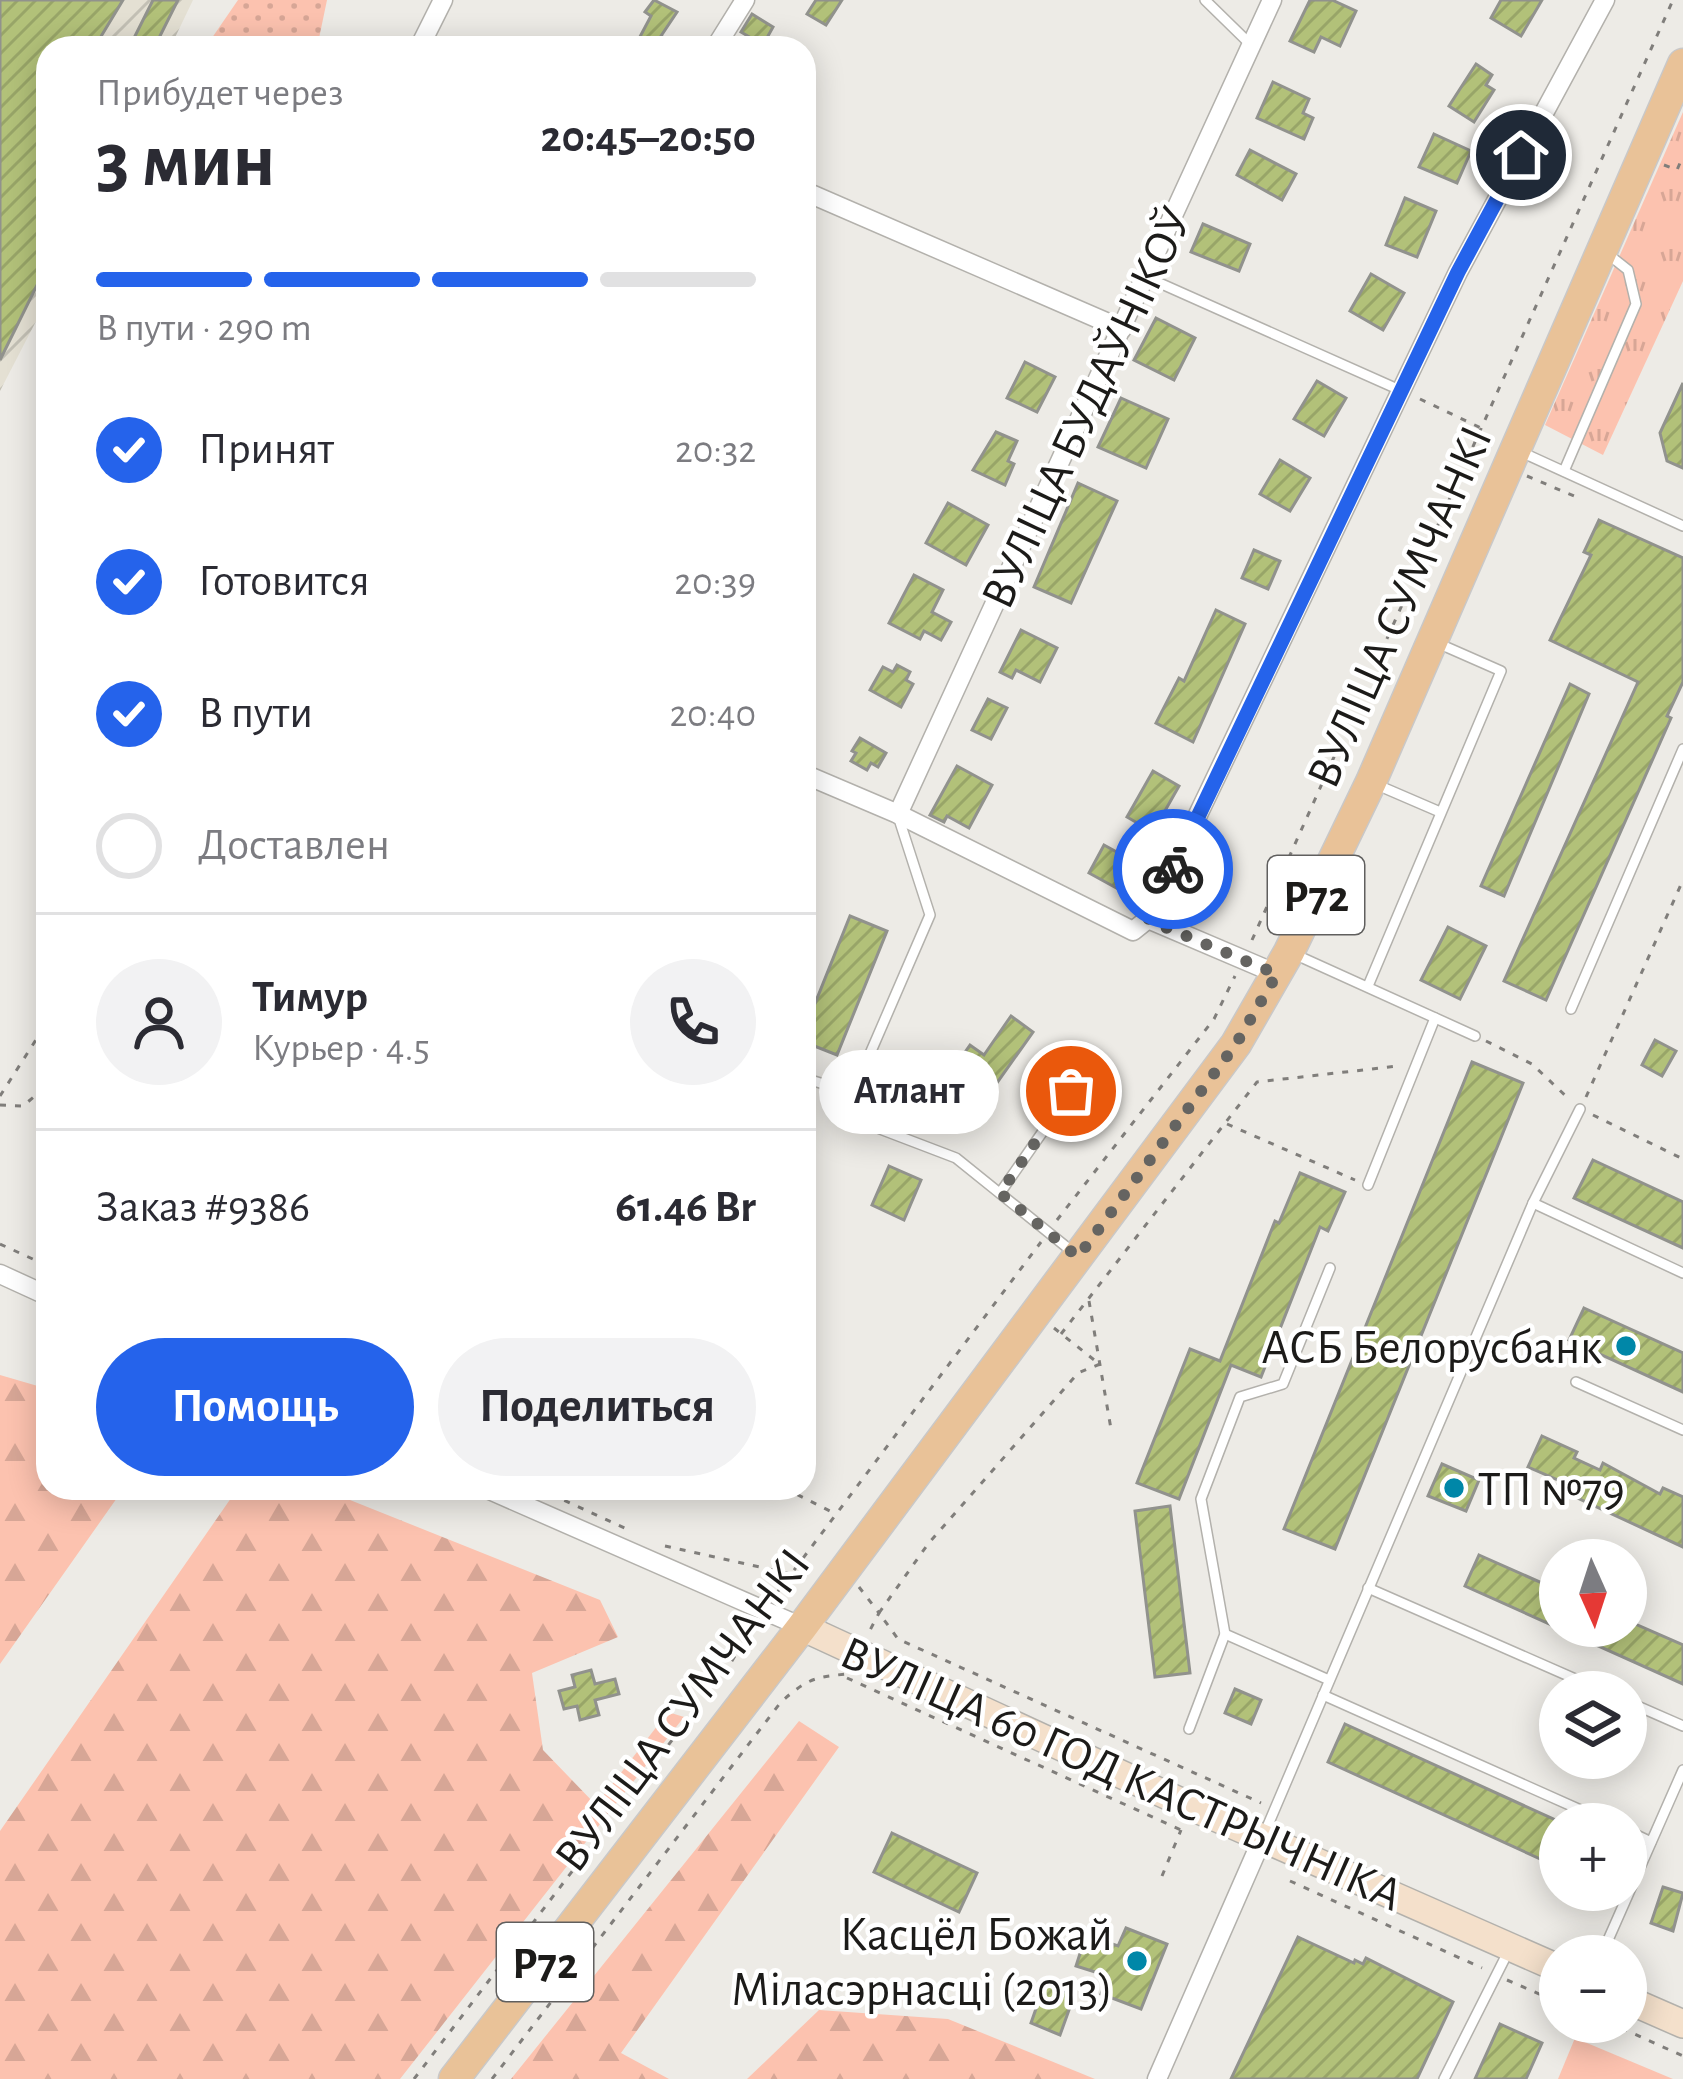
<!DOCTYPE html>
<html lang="ru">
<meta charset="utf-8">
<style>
:root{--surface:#fff;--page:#f2f2f3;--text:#2b2b33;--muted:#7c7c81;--line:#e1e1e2;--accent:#2563eb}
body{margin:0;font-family:"Alegreya Sans",sans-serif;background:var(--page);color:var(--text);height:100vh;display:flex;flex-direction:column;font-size:45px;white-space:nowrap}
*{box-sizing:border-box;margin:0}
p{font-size:39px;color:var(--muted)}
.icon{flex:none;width:66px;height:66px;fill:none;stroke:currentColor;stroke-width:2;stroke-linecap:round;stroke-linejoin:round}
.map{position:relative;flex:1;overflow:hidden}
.drawer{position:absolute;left:36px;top:36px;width:780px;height:1464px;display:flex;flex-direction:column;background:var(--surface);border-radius:36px;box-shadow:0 6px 30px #0003}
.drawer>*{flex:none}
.needle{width:78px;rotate:177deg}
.buttons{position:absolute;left:1539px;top:1539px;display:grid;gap:24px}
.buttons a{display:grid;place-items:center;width:108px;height:108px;border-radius:50%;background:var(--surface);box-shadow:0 6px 30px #0003;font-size:60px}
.pin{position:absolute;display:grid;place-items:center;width:102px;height:102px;color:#fff;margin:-51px;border:6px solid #fff;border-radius:50%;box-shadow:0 3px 12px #0007}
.courier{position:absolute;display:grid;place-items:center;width:120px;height:120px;margin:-60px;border:9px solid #2563eb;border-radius:50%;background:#fff;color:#222;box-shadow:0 3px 15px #0007}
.bubble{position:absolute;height:84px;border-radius:42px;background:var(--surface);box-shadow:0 6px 30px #0003;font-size:39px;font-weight:700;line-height:84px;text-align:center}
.summary em{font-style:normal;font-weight:700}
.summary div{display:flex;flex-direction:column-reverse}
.summary{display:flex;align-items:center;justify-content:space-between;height:204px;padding:0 60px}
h1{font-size:78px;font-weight:700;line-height:90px}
.bar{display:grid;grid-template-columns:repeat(4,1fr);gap:18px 12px;align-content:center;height:144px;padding:0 60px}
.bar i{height:15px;border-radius:9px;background:var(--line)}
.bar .current{background:var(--accent)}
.bar p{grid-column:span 4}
.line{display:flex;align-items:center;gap:30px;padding:0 60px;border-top:3px solid var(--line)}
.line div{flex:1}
.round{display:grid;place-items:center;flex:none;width:126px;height:126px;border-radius:63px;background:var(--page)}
ol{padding:0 60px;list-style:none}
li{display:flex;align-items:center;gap:36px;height:132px}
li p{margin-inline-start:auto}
li .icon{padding:12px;border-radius:50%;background:var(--accent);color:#fff;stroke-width:4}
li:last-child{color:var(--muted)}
li i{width:66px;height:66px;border:6px solid var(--line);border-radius:50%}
.primary-button{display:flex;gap:24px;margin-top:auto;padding:24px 60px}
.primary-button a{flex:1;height:138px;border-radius:72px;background:var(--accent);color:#fff;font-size:48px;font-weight:700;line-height:138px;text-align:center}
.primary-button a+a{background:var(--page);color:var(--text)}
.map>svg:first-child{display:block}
.industrial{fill:url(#industrial-furrows)}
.grass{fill:url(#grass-dots)}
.forest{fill:url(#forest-firs)}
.park{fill:url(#park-tufts)}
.pitch{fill:#fcc2af}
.building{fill:url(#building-hatch);stroke:#91928d;stroke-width:3}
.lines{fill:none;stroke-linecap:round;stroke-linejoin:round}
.lane-casing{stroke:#b3b1ac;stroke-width:12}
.street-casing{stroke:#b3b1ac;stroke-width:21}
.secondary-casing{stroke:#b3b1ac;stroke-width:30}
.primary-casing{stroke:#c9c8c8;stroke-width:33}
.path{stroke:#807e7b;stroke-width:3;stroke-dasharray:6 9;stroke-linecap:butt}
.lane{stroke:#fff;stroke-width:9}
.street{stroke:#fff;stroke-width:18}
.secondary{stroke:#f4e0cb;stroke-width:27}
.primary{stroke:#e9c298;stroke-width:30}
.done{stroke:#656461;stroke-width:12;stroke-dasharray:0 21.6}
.route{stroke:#2563eb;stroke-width:15}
.poi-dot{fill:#0087a8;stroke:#fff;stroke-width:4.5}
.labels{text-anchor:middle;stroke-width:9;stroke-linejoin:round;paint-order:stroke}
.shield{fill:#fff;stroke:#605f5e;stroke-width:3}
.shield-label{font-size:45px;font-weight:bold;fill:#1c1b19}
.street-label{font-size:48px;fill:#1c1b19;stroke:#fff}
.poi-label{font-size:48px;fill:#1c1b19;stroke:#fff;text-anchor:end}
</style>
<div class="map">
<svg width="1683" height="2079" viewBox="0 0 1683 2079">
<defs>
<pattern id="industrial-furrows" width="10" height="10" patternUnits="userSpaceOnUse" patternTransform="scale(3)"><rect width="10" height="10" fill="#e4e0d3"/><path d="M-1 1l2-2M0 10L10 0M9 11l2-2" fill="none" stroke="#c3c0b5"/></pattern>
<pattern id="grass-dots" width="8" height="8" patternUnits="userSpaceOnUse" patternTransform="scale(3)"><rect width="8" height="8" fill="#fcc2af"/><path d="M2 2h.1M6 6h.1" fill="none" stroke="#d7a696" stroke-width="1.8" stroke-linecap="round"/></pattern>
<pattern id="forest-firs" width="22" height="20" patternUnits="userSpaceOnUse" patternTransform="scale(3)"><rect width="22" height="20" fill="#fcc2af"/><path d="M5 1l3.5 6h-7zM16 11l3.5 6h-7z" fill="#d7a696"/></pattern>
<pattern id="park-tufts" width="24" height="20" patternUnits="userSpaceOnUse" patternTransform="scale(3)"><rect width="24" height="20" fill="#fcc2af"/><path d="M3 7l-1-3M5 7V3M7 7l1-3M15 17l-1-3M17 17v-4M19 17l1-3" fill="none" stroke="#d7a696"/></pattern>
<pattern id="building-hatch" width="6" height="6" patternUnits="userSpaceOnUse" patternTransform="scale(3)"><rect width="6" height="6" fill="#b2c179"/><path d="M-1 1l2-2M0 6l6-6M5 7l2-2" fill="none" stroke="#98a568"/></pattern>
</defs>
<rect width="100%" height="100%" fill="#edebe6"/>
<path class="industrial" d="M 0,0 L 193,0 L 170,48 L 48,48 L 48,298 L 0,391 Z"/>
<path class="grass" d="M 238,0 L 327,0 L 317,48 L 205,48 Z"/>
<g class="forest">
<path d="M 0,1375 L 48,1389 L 48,1488 L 124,1488 L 0,1664 Z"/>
<path d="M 238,1488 L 320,1488 L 600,1600 L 618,1637 L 532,1673 L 543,1750 L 596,1805 L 668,1712 L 684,1717 L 400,2079 L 0,2079 L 0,1831 Z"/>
<path d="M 799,1721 L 839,1747 L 621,2053 L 669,2079 L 511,2079 Z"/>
<path d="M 819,2010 L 948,2019 L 1095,2079 L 747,2079 Z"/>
</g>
<path class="park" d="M 1683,112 L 1683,281 L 1603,455 L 1545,425 Z"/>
<path class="pitch" d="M 1575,2038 L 1673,2079 L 1558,2079 Z"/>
<g class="building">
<path d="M 0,0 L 123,0 L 94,48 L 48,48 L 48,263 L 0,360 Z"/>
<path d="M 153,0 L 178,0 L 154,48 L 129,48 Z"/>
<path d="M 654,0 L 677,12 L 661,36 L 682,48 L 634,48 L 651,16 L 645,12 Z"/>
<path d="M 816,0 L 842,0 L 826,25 L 807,14 Z"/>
<path d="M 1310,0 L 1332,0 L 1356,11 L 1340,46 L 1321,37 L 1314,52 L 1290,41 Z"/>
<path d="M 1501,0 L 1542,0 L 1521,36 L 1491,18 Z"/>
<path d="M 752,14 L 773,27 L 763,45 L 741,32 Z"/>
<path d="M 1476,64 L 1492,75 L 1486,85 L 1494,90 L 1474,122 L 1449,106 Z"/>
<path d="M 1273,82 L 1309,99 L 1303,113 L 1313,118 L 1304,139 L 1257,118 Z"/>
<path d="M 1434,134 L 1471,151 L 1457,183 L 1419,167 Z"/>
<path d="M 1250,150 L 1296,174 L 1282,200 L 1237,175 Z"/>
<path d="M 1405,198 L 1436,211 L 1417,257 L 1386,245 Z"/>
<path d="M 1203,224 L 1250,244 L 1239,271 L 1191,252 Z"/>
<path d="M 1371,274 L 1404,293 L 1383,330 L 1350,311 Z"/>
<path d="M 1156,318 L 1195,338 L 1174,380 L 1134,360 Z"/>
<path d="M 1025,362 L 1055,377 L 1037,412 L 1007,398 Z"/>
<path d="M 1317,381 L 1346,398 L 1324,436 L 1294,419 Z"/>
<path d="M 1683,383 L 1683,468 L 1667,461 L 1660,433 Z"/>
<path d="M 1121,398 L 1168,419 L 1146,468 L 1098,447 Z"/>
<path d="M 996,432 L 1017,441 L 1008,461 L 1014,464 L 1005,485 L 973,470 Z"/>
<path d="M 1280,460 L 1310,478 L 1290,511 L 1260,494 Z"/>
<path d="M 1078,483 L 1117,501 L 1071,603 L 1034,587 Z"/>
<path d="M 948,503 L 988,525 L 966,565 L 926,543 Z"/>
<path d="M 1599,520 L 1683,558 L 1683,682 L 1667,716 L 1671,718 L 1546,1000 L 1504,981 L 1638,682 L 1550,640 L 1591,555 L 1584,552 Z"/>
<path d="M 1254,550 L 1280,561 L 1268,589 L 1242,578 Z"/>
<path d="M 914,575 L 943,590 L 932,612 L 951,622 L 941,640 L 924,631 L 920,639 L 889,623 Z"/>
<path d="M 1216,610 L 1245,624 L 1193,742 L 1156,723 L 1179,678 L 1184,681 Z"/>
<path d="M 1021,630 L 1057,648 L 1040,682 L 1016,670 L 1012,678 L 1000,672 Z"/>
<path d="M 897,665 L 910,672 L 906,680 L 913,684 L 901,707 L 870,690 L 883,667 L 893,672 Z"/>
<path d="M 1570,684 L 1589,694 L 1504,896 L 1481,886 Z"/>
<path d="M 988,699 L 1007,708 L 991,739 L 972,730 Z"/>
<path d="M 860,738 L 886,753 L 878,767 L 871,763 L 867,770 L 851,761 L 856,753 L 852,751 Z"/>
<path d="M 957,766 L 992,785 L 969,828 L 947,816 L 944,822 L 930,815 Z"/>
<path d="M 1153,771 L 1179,786 L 1153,832 L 1127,817 Z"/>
<path d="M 1104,845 L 1135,862 L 1120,890 L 1089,873 Z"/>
<path d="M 850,916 L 887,931 L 837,1055 L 804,1042 L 804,1031 Z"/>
<path d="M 1448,927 L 1486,946 L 1460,999 L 1421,980 Z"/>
<path d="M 1011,1016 L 1033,1032 L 963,1131 L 927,1106 L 970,1045 L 984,1055 Z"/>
<path d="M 1655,1040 L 1676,1051 L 1662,1076 L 1642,1065 Z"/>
<path d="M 1472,1062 L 1523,1083 L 1335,1549 L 1284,1529 Z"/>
<path d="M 1593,1160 L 1683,1202 L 1683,1248 L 1574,1198 Z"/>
<path d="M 889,1166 L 921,1180 L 904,1220 L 872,1205 Z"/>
<path d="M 1300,1173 L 1345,1192 L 1328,1231 L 1320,1227 L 1261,1377 L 1231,1365 L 1179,1499 L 1137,1483 L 1190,1349 L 1220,1361 L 1275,1221 L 1279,1223 Z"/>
<path d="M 1584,1308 L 1683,1353 L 1683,1392 L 1569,1340 Z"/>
<path d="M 1542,1436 L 1577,1452 L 1574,1458 L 1600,1470 L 1603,1463 L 1660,1494 L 1663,1488 L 1683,1497 L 1683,1547 L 1556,1488 L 1560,1481 L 1528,1467 Z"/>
<path d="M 1442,1464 L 1479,1480 L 1466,1511 L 1428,1496 Z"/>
<path d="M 1170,1506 L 1190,1673 L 1155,1677 L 1135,1511 Z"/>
<path d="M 1479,1555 L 1560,1591 L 1560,1626 L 1626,1626 L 1626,1620 L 1683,1645 L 1683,1684 L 1465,1586 Z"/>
<path d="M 591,1670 L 595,1684 L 615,1679 L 619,1694 L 595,1700 L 599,1715 L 580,1720 L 577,1706 L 564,1709 L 559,1691 L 575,1687 L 572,1675 Z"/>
<path d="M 1235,1689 L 1261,1700 L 1251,1724 L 1225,1713 Z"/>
<path d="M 1345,1724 L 1560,1822 L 1560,1868 L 1328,1762 Z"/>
<path d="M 892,1833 L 977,1873 L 959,1912 L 874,1872 Z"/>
<path d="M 1663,1887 L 1683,1893 L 1673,1931 L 1651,1923 Z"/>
<path d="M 1126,1928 L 1167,1944 L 1141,2009 L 1101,1994 L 1108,1976 L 1076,1966 L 1086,1935 L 1118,1946 Z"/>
<path d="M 1298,1937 L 1354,1963 L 1355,1960 L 1363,1964 L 1366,1958 L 1453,2002 L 1417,2079 L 1231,2079 Z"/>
<path d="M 1045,1983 L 1074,1996 L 1060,2035 L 1031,2023 Z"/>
<path d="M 1500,2024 L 1542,2043 L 1526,2079 L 1475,2079 Z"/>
</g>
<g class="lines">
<defs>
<g id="lane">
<path d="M 1205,0 L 1251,45"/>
<path d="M 1146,277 L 1402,391"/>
<path d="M 1519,451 L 1683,526"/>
<path d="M 1564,471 L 1636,304 L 1628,270 L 1609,255"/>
<path d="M 1375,784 L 1440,812"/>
<path d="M 1294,954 L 1475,1036"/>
<path d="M 1368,986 L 1501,671 L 1435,642"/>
<path d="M 1571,1009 L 1683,749"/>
<path d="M 804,1078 L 853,1093 L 930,915 L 898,816"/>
<path d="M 880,1129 L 956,1158 L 1074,1253"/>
<path d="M 1368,1185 L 1435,1018"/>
<path d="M 1000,1193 L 1071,1091"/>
<path d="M 1533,1203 L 1683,1273"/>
<path d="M 1576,1382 L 1683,1430"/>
<path d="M 1368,1588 L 1605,1692"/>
<path d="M 1329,1680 L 1225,1634 L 1201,1499 L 1240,1397 L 1283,1384 L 1330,1268"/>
<path d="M 1323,1695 L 1612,1824"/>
<path d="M 1626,1701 L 1683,1726"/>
<path d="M 1189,1729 L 1225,1634"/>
<path d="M 1626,1830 L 1651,1842"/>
<path d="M 1265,1832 L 1533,1203 L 1580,1109"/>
<path d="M 1601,1956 L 1683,1770"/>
<path d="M 1444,2079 L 1508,1952"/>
</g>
<g id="street">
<path d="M 419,48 L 443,0"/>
<path d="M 715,48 L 745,0"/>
<path d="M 804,191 L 1122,329"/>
<path d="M 804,774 L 898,814 L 1133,931 L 1148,919 L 1458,272 L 1605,0"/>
<path d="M 898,814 L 1272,0"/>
<path d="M 1148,919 L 1277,974"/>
<path d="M 0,1274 L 48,1296"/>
<path d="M 485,1488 L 802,1627"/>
<path d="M 1157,2079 L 1263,1837"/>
</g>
<g id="secondary">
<path d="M 802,1627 L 1192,1807 L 1560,1969"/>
<path d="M 1626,1999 L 1683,2024"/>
</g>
<path id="primary" d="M 454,2079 L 802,1627 L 1236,1044 L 1289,952 L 1371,782 L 1683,64"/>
</defs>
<use href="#lane" class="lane-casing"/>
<use href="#street" class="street-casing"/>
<use href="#secondary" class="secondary-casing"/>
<use href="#primary" class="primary-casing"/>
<g class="path">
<path d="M 1664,165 L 1677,170 L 1683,156"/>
<path d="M 1420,399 L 1481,428"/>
<path d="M 1527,476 L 1581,499"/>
<path d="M 1252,940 L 1673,0"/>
<path d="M 1486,1041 L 1532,1064 L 1570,1100"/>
<path d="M 0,1096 L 48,1021"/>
<path d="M 1586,1097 L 1683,880"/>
<path d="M 0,1105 L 23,1106 L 48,1085"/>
<path d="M 1593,1115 L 1683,1159"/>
<path d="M 1227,1124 L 1355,1180"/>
<path d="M 1057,1220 L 1214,1019 L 1235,976"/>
<path d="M 0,1244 L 48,1266"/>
<path d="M 1089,1301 L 1111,1429"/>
<path d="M 1054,1328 L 1098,1363"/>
<path d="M 1061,1334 L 1257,1082 L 1398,1066"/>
<path d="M 1100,1364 L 1078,1373 L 928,1544 L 879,1613 L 898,1639 L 1261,1803"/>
<path d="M 537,1488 L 629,1530"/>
<path d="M 784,1488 L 836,1514"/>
<path d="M 665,1546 L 791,1574"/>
<path d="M 859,1587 L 879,1613 L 868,1634"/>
<path d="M 776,1594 L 1041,1242"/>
<path d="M 847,1678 L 1181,1830"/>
<path d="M 1162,1876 L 1181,1830"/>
<path d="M 1290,1881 L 1482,1968"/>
<path d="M 1507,1980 L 1560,2003"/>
<path d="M 1608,2022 L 1683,2056"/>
<path d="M 414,2079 L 730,1664 L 753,1626"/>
<path d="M 492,2079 L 781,1702 C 808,1678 816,1677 847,1674"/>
</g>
<use href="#lane" class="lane"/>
<use href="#street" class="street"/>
<use href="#secondary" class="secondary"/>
<use href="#primary" class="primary"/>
</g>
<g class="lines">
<path class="done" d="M 1071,1091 L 1000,1193 L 1078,1257 L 1236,1044 L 1277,974 L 1148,920 L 1173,869"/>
<path class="route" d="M 1173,869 L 1458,272 L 1521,155"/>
</g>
<g class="poi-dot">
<circle cx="1626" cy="1346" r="12"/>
<circle cx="1454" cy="1488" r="12"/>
<circle cx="1137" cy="1961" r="12"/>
</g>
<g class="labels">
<g class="shield">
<rect x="1268" y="856" width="96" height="78" rx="9"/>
<rect x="497" y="1923" width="96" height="78" rx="9"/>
</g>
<g class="shield-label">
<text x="1316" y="911">Р72</text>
<text x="545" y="1978">Р72</text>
</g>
<g class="street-label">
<text transform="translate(1085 407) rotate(-65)" y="17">ВУЛІЦА БУДАЎНІКОЎ</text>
<text transform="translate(1398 606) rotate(-66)" y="17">ВУЛІЦА СУМЧАНКІ</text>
<text transform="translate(681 1709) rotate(-53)" y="17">ВУЛІЦА СУМЧАНКІ</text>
<text transform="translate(1122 1772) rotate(24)" y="17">ВУЛІЦА 60 ГОД КАСТРЫЧНІКА</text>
</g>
<g class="poi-label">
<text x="1602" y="1363">АСБ Белорусбанк</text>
<text x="1478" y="1505" text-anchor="start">ТП №79</text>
<text x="1113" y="1950">Касцёл Божай<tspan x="1113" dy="55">Міласэрнасці (2013)</tspan></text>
</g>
</g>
</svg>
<div class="buttons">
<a><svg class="needle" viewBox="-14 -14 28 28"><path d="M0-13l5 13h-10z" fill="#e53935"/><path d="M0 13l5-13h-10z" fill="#7c7c81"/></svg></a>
<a><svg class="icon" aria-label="layers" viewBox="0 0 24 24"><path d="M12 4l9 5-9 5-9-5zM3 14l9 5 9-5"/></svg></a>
<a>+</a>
<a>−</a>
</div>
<div class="pin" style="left:1071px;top:1091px;background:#ea580c"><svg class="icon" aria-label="bag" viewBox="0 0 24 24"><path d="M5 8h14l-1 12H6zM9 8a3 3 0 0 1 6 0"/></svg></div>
<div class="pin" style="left:1521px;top:155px;background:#1f2937"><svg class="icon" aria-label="home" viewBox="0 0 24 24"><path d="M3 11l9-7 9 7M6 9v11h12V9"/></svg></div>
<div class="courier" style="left:1173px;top:869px"><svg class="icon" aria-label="bike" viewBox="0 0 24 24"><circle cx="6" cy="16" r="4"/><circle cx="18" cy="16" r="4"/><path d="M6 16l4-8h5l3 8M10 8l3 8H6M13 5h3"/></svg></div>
<div class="bubble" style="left:819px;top:1050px;width:180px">Атлант</div>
<section class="drawer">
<div class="summary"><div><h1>3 мин</h1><p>Прибудет через</p></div><em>20:45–20:50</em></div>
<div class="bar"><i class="current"></i><i class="current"></i><i class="current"></i><i></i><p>В пути · 290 m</p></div>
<ol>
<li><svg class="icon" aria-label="check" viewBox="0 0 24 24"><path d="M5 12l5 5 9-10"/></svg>Принят<p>20:32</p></li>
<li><svg class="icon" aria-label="check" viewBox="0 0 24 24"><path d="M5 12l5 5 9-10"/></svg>Готовится<p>20:39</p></li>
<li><svg class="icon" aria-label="check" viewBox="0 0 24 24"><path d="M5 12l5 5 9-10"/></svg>В пути<p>20:40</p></li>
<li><i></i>Доставлен</li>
</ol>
<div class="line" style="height:216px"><a class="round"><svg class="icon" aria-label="person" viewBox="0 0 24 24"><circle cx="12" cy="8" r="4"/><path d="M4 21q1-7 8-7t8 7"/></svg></a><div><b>Тимур</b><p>Курьер · 4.5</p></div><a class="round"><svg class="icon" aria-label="phone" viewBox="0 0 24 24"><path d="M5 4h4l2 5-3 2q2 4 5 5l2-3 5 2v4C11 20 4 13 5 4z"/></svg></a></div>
<div class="line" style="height:156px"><div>Заказ #9386</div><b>61.46 Br</b></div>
<div class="primary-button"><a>Помощь</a><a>Поделиться</a></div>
</section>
</div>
